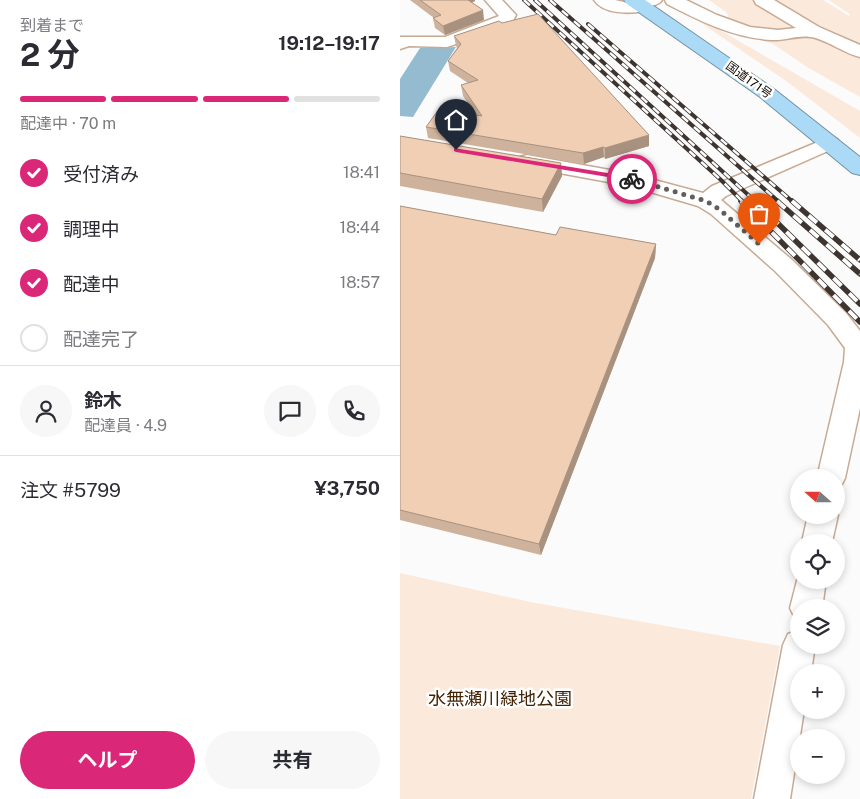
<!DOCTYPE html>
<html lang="ja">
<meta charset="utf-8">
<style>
:root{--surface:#fff;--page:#f7f7f7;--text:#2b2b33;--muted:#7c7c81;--line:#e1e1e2;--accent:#db2777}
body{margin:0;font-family:"Public Sans","Noto Sans JP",sans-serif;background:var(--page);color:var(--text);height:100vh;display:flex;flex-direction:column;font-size:19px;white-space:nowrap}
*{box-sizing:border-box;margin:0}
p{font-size:16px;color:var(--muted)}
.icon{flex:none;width:28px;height:28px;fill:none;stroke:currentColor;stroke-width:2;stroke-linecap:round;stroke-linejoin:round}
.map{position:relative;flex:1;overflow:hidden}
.panel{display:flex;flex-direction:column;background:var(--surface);width:400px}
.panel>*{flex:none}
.needle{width:32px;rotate:291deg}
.controls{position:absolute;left:390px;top:469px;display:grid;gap:10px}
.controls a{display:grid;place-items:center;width:55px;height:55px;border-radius:50%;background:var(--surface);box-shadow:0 2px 8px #0003;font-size:25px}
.pin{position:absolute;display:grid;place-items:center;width:42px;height:42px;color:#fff;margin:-51px -21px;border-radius:50% 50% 50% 0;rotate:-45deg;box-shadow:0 0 5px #0007}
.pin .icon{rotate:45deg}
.courier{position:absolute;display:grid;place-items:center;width:50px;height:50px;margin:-25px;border:4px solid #db2777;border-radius:50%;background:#fff;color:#222;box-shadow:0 1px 6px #0007}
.overview em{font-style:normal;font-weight:700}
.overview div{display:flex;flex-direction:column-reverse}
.overview{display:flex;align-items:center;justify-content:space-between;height:85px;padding:0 20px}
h1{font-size:32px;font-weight:700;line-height:38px}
.bar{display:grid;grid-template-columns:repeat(4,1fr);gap:8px 5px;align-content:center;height:60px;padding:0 20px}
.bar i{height:6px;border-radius:4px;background:var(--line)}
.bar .current{background:var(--accent)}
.bar p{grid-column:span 4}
.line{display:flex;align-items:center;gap:12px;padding:0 20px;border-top:1px solid var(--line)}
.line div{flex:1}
.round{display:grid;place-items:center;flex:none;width:52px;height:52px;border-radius:26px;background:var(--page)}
ol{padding:0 20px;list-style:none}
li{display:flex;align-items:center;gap:15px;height:55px}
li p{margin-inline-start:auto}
li .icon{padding:5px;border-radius:50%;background:var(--accent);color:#fff;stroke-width:4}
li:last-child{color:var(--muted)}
li i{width:28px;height:28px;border:2px solid var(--line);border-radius:50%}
.button{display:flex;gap:10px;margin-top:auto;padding:10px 20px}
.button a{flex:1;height:58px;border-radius:30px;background:var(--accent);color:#fff;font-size:20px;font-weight:700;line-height:58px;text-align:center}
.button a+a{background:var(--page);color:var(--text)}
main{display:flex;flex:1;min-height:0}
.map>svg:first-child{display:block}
.green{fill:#fbe9db}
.water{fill:#95bbd1}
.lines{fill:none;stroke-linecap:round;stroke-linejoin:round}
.minor-casing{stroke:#c8aa93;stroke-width:3}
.highway-casing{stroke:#7591a0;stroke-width:2}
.minor{fill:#fff;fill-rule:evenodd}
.highway{fill:#aadaf5;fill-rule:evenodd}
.rail-far1-casing{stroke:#3e3531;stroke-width:4}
.rail-casing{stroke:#3e3531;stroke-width:5.5}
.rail-far1{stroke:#fff;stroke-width:2.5;stroke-dasharray:8;stroke-linecap:butt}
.rail{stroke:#fff;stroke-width:4;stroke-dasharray:11;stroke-linecap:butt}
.wall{fill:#ceb29c}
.shaded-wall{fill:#a8917f}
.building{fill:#f0cfb5;stroke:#a8917f}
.route{fill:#db2777}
.done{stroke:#645e5a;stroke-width:5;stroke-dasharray:0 9}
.labels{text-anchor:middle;stroke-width:5;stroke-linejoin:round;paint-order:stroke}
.far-street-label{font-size:12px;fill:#130903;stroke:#fff}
.near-park-label{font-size:18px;fill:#432303;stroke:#fff}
</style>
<main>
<section class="panel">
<div class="overview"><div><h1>2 分</h1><p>到着まで</p></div><em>19:12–19:17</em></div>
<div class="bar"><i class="current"></i><i class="current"></i><i class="current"></i><i></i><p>配達中 · 70 m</p></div>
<ol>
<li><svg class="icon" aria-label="check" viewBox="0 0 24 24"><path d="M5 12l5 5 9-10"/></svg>受付済み<p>18:41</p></li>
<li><svg class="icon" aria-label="check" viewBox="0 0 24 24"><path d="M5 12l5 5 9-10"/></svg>調理中<p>18:44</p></li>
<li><svg class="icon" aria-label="check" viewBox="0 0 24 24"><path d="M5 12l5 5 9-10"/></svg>配達中<p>18:57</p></li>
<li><i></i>配達完了</li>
</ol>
<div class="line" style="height:90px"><a class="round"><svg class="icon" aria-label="person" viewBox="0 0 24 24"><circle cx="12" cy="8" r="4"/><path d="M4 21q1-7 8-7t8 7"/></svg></a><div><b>鈴木</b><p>配達員 · 4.9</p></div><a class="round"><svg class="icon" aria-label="chat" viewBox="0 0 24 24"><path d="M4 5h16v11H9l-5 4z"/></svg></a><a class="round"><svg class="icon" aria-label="phone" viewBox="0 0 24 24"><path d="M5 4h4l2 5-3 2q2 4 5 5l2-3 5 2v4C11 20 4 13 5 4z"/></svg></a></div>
<div class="line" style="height:65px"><div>注文 #5799</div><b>¥3,750</b></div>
<div class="button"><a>ヘルプ</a><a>共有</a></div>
</section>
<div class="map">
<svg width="460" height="799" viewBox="0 0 460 799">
<rect width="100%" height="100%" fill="#fbfbfb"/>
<g class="green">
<path d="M 309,0 L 353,0 L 376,13 L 391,28 L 379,31 L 332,24 L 326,12 Z"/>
<path d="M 373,0 L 423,0 L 449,16 L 450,14 L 429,0 L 460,0 L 460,46 L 446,41 Z"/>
<path d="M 278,7 L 280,7 L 460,111 L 460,138 L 389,83 Z"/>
<path d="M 417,38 L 460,57 L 460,97 L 407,67 L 373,44 L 358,39 Z"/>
<path d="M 0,573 L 130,602 L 380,646 L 351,799 L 0,799 Z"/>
</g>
<path class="water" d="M 56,47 L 13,117 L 0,116 L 0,79 L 20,48 Z"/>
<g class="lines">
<defs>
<g id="minor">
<path d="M 85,0 L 102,0 L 116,15 L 112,23 L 106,27 L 47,47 L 9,46 L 0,49 L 0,37 L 45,37 L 99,16 Z"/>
<path d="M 194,0 L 215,0 L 228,3 L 236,0 L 262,0 C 258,7 248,4 244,11 C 229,14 203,14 194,0 Z"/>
<path d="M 265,0 L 286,0 L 317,15 L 350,27 L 378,30 L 396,28 L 356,4 L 354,0 L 374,0 L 419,27 L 460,45 L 460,57 C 445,54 424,38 410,37 C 398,35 385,41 372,40 C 334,38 300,21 267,4 Z"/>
<path d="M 430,137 L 437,139 L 440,143 L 437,147 L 326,196 L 321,200 L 391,259 L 446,313 L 460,331 L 460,408 L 445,478 L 441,486 L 436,488 L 436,478 L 417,478 L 444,362 L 445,348 L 428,325 L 375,271 L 311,214 L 298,206 L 230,186 L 127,167 L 120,165 L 117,161 L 120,157 L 127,155 L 232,174 L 303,193 L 312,186 Z"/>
<path d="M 436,512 L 438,515 L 432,542 L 402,542 L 408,515 L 436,515 Z"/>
<path d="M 399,573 L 399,580 L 426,580 L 422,608 L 399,608 L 399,620 L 395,618 L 390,608 Z"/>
<path d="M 399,630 L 399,645 L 415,645 L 411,672 L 399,672 L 399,710 L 404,710 L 390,799 L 354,799 L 383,645 L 388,634 Z"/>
</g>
<path id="highway" d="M 224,0 L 245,0 L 374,89 L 460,157 L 460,175 L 452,173 L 360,97 L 227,4 Z"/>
</defs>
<use href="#minor" class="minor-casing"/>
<use href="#highway" class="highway-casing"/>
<use href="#minor" class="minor"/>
<use href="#highway" class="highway"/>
<defs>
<g id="rail-far1">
<path d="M 124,0 L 321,180 L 343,202"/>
<path d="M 135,0 L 356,202"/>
<path d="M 150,0 L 379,202"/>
<path d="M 188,24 L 393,202"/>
</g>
<g id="rail">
<path d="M 341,201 L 460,322"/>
<path d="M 355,201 L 460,304"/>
<path d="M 377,201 L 460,274"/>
<path d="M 392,201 L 460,260"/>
</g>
</defs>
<use href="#rail-far1" class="rail-far1-casing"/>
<use href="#rail" class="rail-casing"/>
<use href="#rail-far1" class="rail-far1"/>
<use href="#rail" class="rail"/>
</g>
<g class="wall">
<path d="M 10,0 L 75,0 L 75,1 L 72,3 L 84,20 L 45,35 L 35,28 L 33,18 L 34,18 Z"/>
<path d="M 54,36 L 249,146 L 205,159 L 204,157 L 184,164 L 28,138 L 26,127 L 76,115 L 63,96 L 61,85 L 68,83 L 50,71 L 48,61 L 57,48 L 56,46 Z"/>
<path d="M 0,136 L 161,163 L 162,176 L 143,212 L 0,186 Z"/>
<path d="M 0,206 L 156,235 L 256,244 L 255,258 L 141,555 L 0,520 Z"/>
</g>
<g class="shaded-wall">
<path d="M 63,0 L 75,0 L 75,1 L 64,5 Z"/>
<path d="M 83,10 L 84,20 L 45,35 L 43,26 Z"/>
<path d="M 249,135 L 249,146 L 205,159 L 205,148 Z"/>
<path d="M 203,147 L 204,157 L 184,164 L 183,153 Z"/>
<path d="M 161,163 L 162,176 L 143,212 L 142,199 Z"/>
<path d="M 256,244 L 255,258 L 141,555 L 139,544 Z"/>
</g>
<g class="building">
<path d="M 20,0 L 68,0 L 83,10 L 43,26 L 33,18 L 41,15 Z"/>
<path d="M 138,14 L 249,135 L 205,148 L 203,147 L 183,153 L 26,127 L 39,109 L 82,116 L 61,85 L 78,80 L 48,61 L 61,44 L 54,36 L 99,21 L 102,23 Z"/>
<path d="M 0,136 L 161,163 L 142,199 L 0,173 Z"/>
<path d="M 0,206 L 156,235 L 160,227 L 256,244 L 139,544 L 0,510 Z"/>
</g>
<path class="route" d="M 54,148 L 232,177 L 235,179 L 232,181 L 56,152 L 54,151 Z"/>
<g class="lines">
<path class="done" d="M 232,179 L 306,201 L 319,209 L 359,244"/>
</g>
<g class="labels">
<g class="far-street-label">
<text transform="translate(349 80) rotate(36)" y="4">国道171号</text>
</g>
<g class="near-park-label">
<text x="100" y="705">水無瀬川緑地公園</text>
</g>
</g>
</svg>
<div class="controls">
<a><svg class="needle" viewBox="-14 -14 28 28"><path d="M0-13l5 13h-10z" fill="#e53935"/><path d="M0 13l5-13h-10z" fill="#7c7c81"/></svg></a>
<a><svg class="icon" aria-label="locate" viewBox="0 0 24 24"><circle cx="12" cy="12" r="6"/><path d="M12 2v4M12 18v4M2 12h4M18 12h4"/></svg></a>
<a><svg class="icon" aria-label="layers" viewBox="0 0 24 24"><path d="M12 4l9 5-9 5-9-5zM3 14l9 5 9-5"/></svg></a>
<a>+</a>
<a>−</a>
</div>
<div class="pin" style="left:359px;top:244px;background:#ea580c"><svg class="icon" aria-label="bag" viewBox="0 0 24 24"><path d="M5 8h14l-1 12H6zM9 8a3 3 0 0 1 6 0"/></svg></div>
<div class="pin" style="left:56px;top:150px;background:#1f2937"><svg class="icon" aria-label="home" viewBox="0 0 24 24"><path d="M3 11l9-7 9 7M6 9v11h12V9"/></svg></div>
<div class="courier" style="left:232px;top:179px"><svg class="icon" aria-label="bike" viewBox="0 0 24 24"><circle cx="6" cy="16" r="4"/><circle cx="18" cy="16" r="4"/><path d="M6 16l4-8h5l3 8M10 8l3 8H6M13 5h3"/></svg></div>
</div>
</main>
